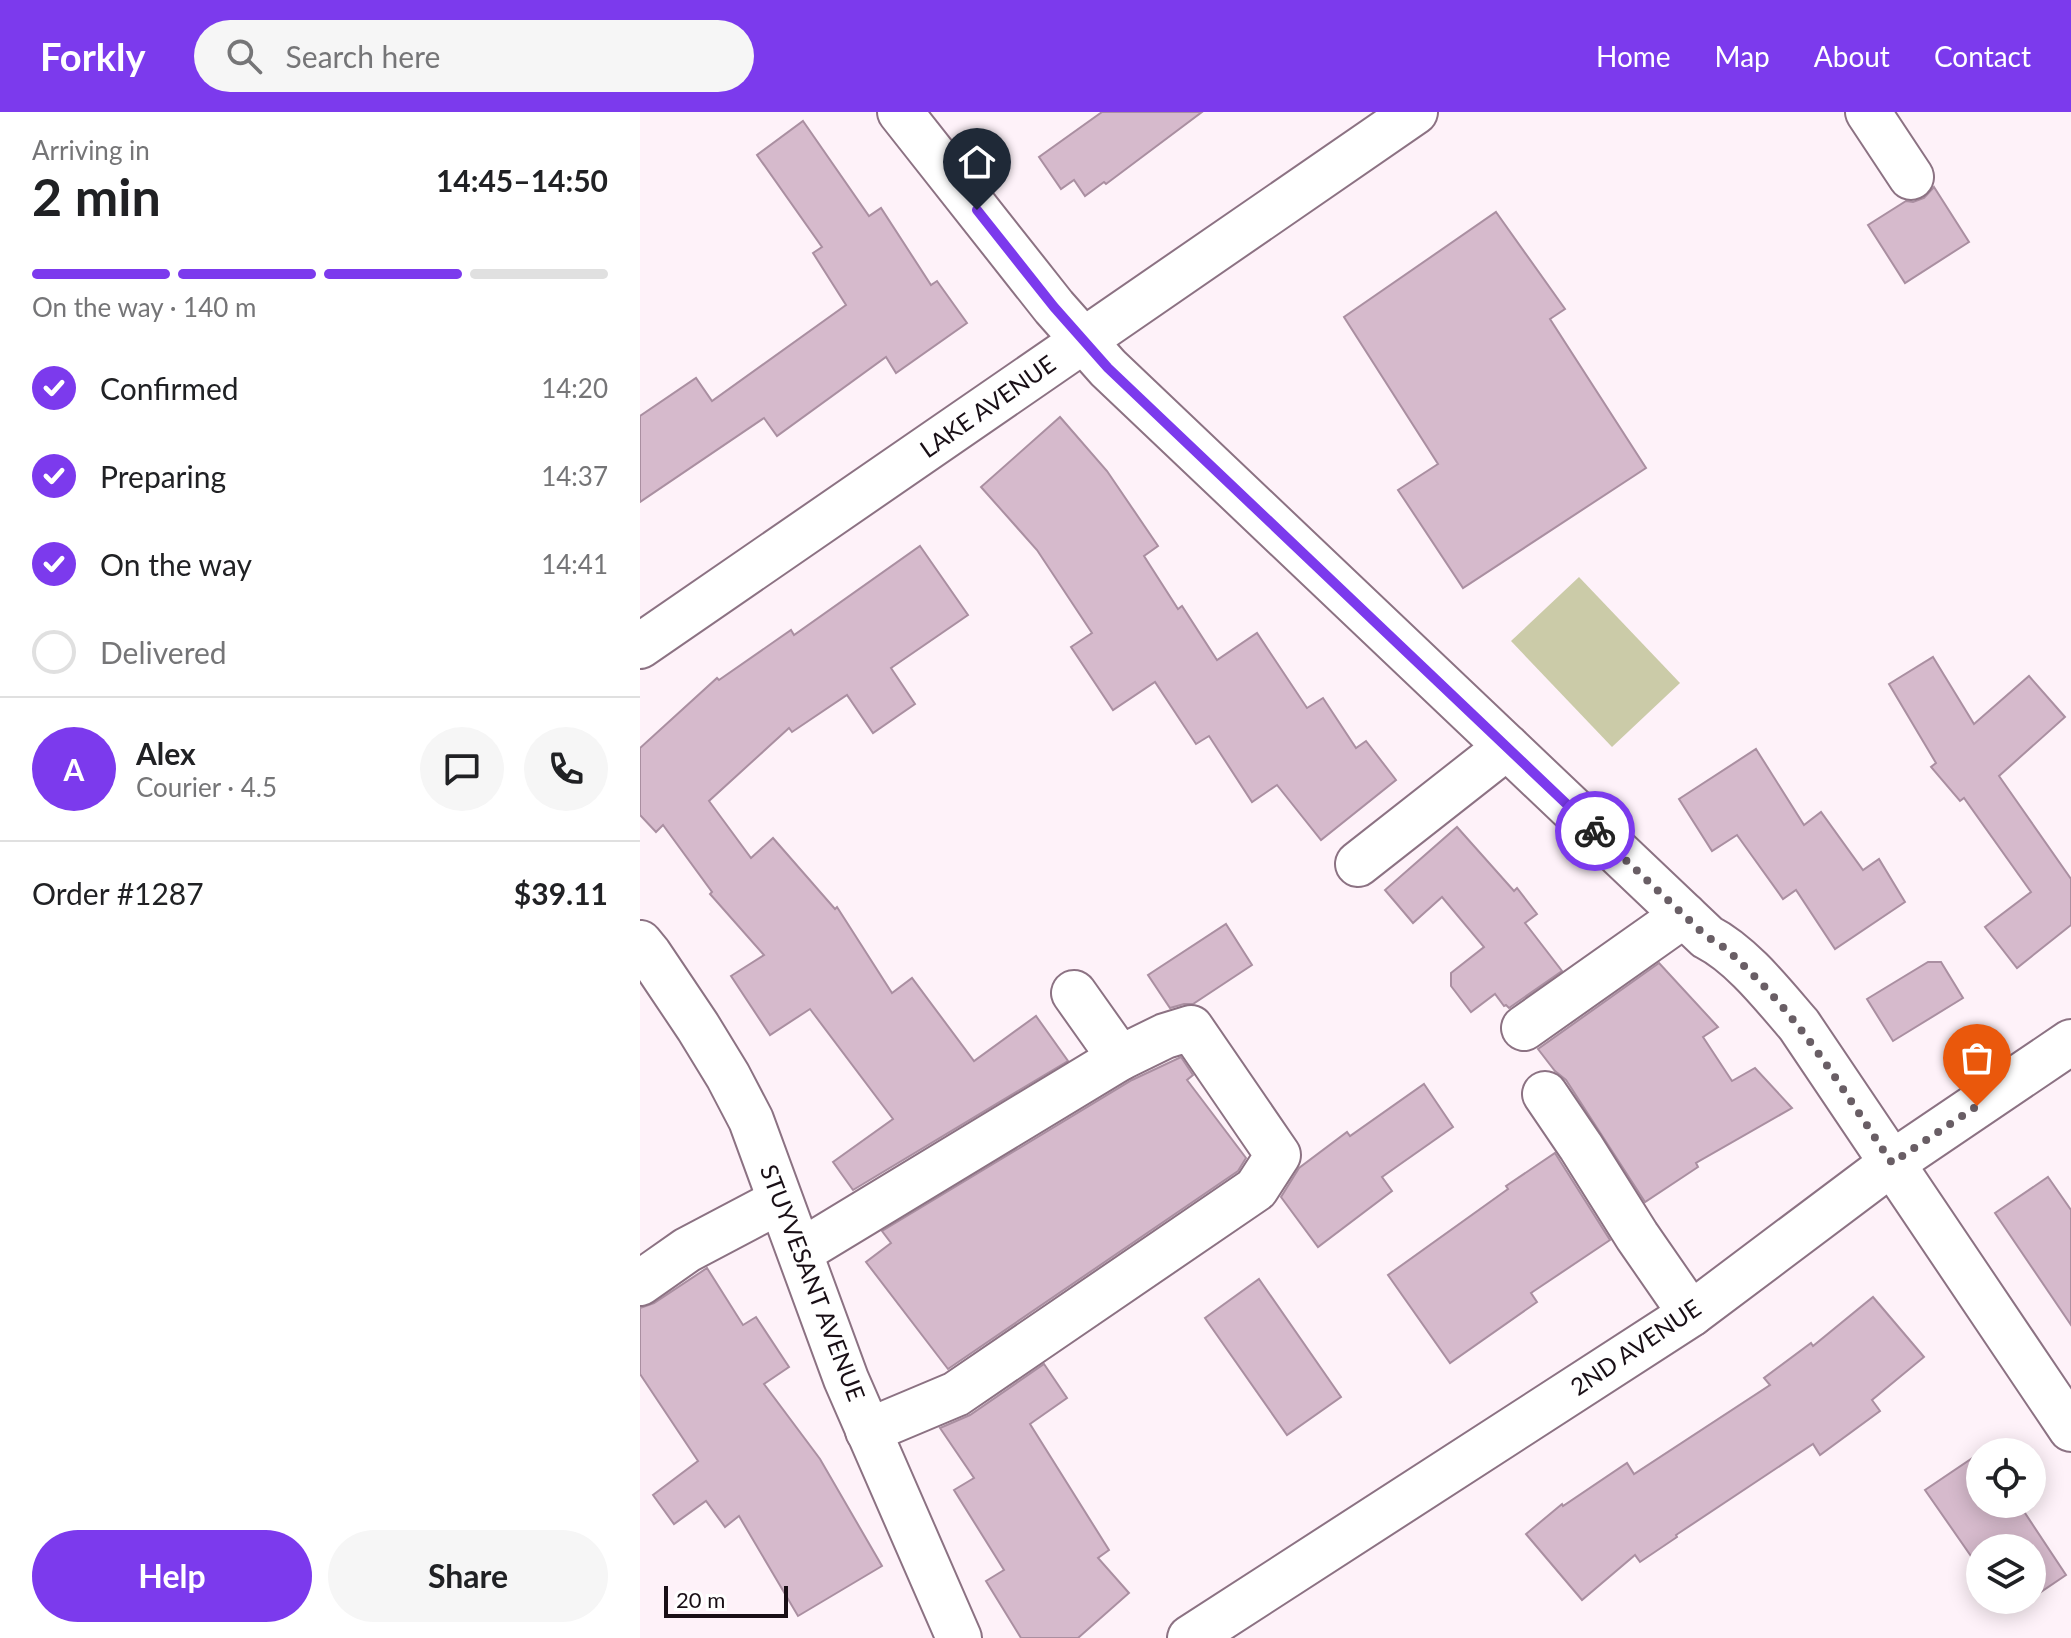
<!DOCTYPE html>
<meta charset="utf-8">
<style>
:root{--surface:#fff;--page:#f6f6f6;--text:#202124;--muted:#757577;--line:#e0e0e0;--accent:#7c3aed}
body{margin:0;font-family:Lato,sans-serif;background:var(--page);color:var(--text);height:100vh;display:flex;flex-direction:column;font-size:30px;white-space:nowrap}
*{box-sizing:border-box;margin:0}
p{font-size:26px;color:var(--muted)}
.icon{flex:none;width:44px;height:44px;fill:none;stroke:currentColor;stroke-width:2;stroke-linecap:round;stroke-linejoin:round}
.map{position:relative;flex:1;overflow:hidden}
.side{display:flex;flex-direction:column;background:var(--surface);width:640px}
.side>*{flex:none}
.tools{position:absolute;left:1326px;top:1326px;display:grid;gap:16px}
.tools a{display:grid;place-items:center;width:80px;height:80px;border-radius:50%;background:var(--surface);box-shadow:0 4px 20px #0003;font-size:40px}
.scale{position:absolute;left:24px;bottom:20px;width:124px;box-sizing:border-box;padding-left:8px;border:4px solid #190f16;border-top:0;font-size:22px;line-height:28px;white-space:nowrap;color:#190f16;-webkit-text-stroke:6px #fff;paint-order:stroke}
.pin{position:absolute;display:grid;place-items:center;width:68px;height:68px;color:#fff;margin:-82px -34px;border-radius:50% 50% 50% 0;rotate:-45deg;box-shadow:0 0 8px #0007}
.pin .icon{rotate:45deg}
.courier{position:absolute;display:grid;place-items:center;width:80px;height:80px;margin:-40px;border:6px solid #7c3aed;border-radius:50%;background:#fff;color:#222;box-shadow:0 2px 10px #0007}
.headline em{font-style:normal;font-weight:700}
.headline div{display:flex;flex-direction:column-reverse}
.headline{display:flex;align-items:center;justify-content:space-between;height:136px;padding:0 32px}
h1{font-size:52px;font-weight:700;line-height:60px}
.bar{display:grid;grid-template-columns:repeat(4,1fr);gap:12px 8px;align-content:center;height:96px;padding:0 32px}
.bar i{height:10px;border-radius:6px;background:var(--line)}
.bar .selected{background:var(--accent)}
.bar p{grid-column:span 4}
.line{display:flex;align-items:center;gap:20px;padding:0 32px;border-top:2px solid var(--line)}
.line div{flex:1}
.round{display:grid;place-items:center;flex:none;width:84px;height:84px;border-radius:42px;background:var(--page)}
ol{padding:0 32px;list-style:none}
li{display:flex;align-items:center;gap:24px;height:88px}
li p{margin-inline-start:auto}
li .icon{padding:8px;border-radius:50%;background:var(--accent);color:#fff;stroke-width:4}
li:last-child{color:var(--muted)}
li i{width:44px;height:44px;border:4px solid var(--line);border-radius:50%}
.action{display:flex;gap:16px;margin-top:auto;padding:16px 32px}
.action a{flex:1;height:92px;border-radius:48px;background:var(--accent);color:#fff;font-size:32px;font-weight:700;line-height:92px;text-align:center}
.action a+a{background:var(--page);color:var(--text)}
header{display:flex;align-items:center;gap:48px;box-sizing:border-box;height:112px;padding:0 40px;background:var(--accent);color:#fff}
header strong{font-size:38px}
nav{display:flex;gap:44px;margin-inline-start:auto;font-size:28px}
.search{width:560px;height:72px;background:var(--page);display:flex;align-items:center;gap:20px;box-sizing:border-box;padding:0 28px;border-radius:44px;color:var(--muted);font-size:30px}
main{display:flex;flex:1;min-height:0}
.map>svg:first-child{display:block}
.green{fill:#cbcba8}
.building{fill:#d6bacc;stroke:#aa8fa1;stroke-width:2}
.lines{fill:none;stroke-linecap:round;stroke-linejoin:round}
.minor-casing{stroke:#8c7283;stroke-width:48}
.minor{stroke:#fff;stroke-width:44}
.done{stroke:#695e65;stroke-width:8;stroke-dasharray:0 14.4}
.route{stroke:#7c3aed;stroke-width:10}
.labels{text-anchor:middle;stroke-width:7;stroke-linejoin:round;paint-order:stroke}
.street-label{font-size:24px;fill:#190f16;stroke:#fff}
</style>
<header>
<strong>Forkly</strong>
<div class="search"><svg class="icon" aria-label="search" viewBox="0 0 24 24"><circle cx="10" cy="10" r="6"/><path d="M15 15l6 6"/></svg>Search here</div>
<nav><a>Home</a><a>Map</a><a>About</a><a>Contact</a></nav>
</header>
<main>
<section class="side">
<div class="headline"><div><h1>2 min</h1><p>Arriving in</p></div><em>14:45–14:50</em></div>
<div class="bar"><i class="selected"></i><i class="selected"></i><i class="selected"></i><i></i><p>On the way · 140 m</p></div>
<ol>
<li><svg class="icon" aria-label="check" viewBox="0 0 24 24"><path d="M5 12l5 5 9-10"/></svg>Confirmed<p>14:20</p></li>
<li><svg class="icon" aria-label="check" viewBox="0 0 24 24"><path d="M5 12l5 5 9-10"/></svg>Preparing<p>14:37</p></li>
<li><svg class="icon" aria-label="check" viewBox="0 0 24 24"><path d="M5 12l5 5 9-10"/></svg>On the way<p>14:41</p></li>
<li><i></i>Delivered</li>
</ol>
<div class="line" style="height:144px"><b class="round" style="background:var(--accent);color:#fff">A</b><div><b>Alex</b><p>Courier · 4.5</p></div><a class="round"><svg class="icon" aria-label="chat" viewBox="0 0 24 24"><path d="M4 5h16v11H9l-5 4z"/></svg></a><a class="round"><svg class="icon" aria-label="phone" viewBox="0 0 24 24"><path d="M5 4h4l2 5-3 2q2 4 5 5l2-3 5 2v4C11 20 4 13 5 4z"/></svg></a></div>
<div class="line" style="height:104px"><div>Order #1287</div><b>$39.11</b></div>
<div class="action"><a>Help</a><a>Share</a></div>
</section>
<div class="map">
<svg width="1431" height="1526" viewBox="0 0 1431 1526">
<rect width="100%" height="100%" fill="#fef2f9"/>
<path class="green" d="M 939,465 L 1040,571 L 972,635 L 871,529 Z"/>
<g class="building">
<path d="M 462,0 L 562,0 L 466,72 L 464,70 L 445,84 L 434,68 L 421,77 L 399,45 Z"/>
<path d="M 163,9 L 229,104 L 241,96 L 291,173 L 297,169 L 327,211 L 256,261 L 246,245 L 137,324 L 124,306 L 0,390 L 0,304 L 56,266 L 72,289 L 206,193 L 173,141 L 182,135 L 117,43 Z"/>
<path d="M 1294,75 L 1329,130 L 1265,171 L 1228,113 L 1266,89 L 1273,90 L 1284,86 Z"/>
<path d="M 856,100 L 925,197 L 910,207 L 1006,356 L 823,476 L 758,378 L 798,352 L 704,205 Z"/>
<path d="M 420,305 L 467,359 L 518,434 L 504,444 L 538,497 L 542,494 L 577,548 L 617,521 L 667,596 L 683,586 L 716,636 L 726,629 L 756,668 L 681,728 L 637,673 L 612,690 L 569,624 L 556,632 L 515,570 L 473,598 L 431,535 L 452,521 L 397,438 L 341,375 Z"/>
<path d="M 280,434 L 328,503 L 251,556 L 275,592 L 233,621 L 207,583 L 152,620 L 149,616 L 69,689 L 111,746 L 133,726 L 195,797 L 197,795 L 252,881 L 272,866 L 334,949 L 396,904 L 428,949 L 213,1078 L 193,1050 L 253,1007 L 170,897 L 130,923 L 91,864 L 124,843 L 70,782 L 72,780 L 23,713 L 16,720 L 0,703 L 0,636 L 77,566 L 79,568 L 151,518 L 154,523 Z"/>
<path d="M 1293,545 L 1334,612 L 1389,564 L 1425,605 L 1359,664 L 1431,767 L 1431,813 L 1377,856 L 1345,815 L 1391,780 L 1324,686 L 1320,689 L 1291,655 L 1296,651 L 1249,572 Z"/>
<path d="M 1116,637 L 1164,713 L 1181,700 L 1223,758 L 1239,747 L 1265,790 L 1195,837 L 1156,778 L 1143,787 L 1097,723 L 1072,739 L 1039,687 Z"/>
<path d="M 817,715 L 874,779 L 877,776 L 897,802 L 885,811 L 922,859 L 869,896 L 866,893 L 864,894 L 855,882 L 831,900 L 811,874 L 811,861 L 844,835 L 802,785 L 773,811 L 745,778 Z"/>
<path d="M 586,812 L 612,853 L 553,892 L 544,892 L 530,896 L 508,863 Z"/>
<path d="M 1288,850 L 1301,850 L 1323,886 L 1253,929 L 1227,887 Z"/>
<path d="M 1019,851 L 1078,915 L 1063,925 L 1092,969 L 1115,956 L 1152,996 L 1056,1051 L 1058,1055 L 1005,1090 L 926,968 L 915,959 L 898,937 Z"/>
<path d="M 541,945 L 553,963 L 547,968 L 606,1046 L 598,1059 L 308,1257 L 226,1150 L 251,1131 L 242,1119 L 492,968 Z"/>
<path d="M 784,972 L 813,1015 L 742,1065 L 752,1079 L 678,1135 L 641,1085 L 659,1056 L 707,1020 L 710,1024 Z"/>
<path d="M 915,1041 L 970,1128 L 891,1181 L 897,1190 L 810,1251 L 748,1163 L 868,1077 L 866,1074 Z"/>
<path d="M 1408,1065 L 1431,1098 L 1431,1213 L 1355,1101 Z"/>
<path d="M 67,1156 L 103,1213 L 116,1205 L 149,1255 L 124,1272 L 180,1347 L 242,1454 L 158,1504 L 99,1404 L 85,1415 L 66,1389 L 34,1412 L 13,1383 L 58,1349 L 0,1262 L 0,1196 L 14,1191 Z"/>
<path d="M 619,1167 L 701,1285 L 647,1323 L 565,1206 Z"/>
<path d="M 1233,1185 L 1284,1245 L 1232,1288 L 1240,1299 L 1180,1343 L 1173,1332 L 1036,1423 L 1037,1425 L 1000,1450 L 995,1443 L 942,1488 L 886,1422 L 922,1392 L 923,1394 L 987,1351 L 994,1362 L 1130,1273 L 1124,1266 L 1171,1231 L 1173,1234 Z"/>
<path d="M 404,1252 L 427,1286 L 390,1312 L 469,1438 L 458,1446 L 489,1481 L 438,1526 L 381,1526 L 346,1469 L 364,1458 L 314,1378 L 334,1366 L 300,1316 L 330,1303 Z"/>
<path d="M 1340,1341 L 1340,1392 L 1379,1392 L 1426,1463 L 1392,1486 L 1392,1436 L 1340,1436 L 1340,1457 L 1285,1378 Z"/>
</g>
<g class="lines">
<defs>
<g id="minor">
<path d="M 260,0 L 414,195 L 468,256 L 1067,825 C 1102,843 1133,883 1159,913 L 1431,1317"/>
<path d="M 1228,0 L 1271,65"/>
<path d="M 0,534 L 775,0"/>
<path d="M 718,752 L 867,635"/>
<path d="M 0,831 L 9,842 L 58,915 L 88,964 L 111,1008 L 206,1267 L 319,1526"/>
<path d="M 884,916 L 1044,803"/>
<path d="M 905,982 L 941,1035 L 997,1124 L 1051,1202"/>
<path d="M 160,1140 L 480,946 L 434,881"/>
<path d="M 0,1171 L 47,1138 L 140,1089"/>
<path d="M 228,1319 L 316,1282 L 616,1077 L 638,1043 L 551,916 L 525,924 L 480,946"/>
<path d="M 550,1526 L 1051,1202 L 1252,1051 L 1431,930"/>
</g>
</defs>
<use href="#minor" class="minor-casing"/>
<use href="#minor" class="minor"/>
</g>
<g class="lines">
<path class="done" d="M 955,719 L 1067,825 C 1084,833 1096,846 1109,859 C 1167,915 1207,985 1252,1051 L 1337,994"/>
<path class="route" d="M 337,98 L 414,195 L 468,256 L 955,719"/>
</g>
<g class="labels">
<g class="street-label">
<text transform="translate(348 295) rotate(-35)" y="8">LAKE AVENUE</text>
<text transform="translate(172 1171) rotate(69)" y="8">STUYVESANT AVENUE</text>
<text transform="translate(996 1236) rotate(-34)" y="8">2ND AVENUE</text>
</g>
</g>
</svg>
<div class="tools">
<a><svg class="icon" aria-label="locate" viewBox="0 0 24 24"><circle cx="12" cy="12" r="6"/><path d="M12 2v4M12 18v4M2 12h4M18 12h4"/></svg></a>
<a><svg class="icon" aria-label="layers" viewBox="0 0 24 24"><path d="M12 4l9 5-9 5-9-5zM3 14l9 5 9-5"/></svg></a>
</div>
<div class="scale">20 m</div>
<div class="pin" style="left:1337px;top:994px;background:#ea580c"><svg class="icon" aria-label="bag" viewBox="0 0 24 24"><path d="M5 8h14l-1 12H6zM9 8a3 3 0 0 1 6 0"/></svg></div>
<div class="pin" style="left:337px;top:98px;background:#1f2937"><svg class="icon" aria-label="home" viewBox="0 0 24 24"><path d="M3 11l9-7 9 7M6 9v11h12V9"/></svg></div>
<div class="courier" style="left:955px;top:719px"><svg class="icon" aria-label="bike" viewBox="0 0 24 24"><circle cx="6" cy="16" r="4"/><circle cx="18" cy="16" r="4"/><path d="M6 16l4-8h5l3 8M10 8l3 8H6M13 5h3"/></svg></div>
</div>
</main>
